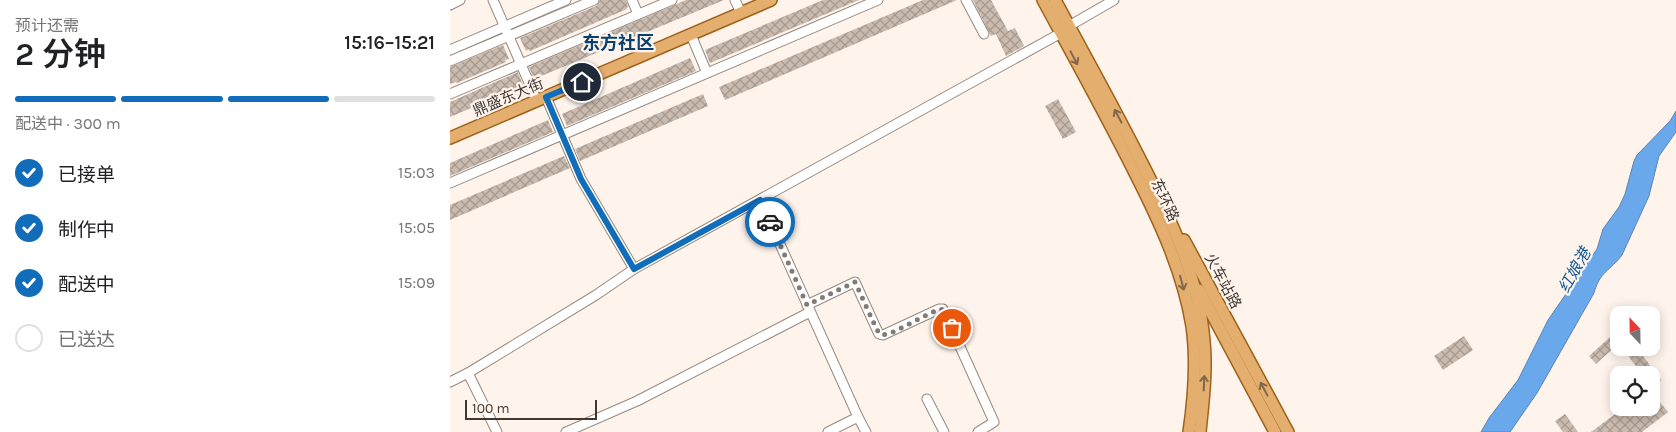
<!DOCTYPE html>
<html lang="zh">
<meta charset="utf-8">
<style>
:root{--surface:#fff;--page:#f6f6f6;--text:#202124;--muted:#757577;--line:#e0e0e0;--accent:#116dba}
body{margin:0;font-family:Karla,"Noto Sans SC",sans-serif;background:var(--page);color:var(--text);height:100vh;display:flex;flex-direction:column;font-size:19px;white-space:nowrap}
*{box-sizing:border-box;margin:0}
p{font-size:16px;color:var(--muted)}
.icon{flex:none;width:28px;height:28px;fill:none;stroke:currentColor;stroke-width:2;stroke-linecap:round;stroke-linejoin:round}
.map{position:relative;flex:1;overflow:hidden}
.panel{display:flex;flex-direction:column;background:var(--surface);width:450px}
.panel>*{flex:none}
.needle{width:32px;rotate:338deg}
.tools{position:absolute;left:1160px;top:306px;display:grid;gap:10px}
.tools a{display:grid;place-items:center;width:50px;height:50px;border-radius:10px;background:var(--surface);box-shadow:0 2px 12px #0003;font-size:25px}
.scale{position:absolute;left:15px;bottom:12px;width:132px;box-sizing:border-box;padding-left:5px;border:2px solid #3f3833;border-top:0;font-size:14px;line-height:18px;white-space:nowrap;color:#3f3833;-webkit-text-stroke:4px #fef4ec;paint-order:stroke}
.pin{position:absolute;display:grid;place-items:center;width:42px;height:42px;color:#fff;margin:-21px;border:2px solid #fff;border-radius:50%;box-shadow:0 1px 5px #0007}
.courier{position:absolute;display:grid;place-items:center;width:50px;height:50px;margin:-25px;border:4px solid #116dba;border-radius:50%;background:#fff;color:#222;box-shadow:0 1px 6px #0007}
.overview em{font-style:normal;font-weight:600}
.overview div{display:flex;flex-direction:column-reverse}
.overview{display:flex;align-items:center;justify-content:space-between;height:85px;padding:0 15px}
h1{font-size:32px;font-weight:600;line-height:38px}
.bar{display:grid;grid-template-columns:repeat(4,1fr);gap:8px 5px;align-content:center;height:60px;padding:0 15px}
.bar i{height:6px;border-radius:4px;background:var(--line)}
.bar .current{background:var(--accent)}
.bar p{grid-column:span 4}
ol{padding:0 15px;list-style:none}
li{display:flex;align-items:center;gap:15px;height:55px}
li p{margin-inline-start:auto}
li .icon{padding:5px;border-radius:50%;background:var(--accent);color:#fff;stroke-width:4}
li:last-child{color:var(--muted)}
li i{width:28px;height:28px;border:2px solid var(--line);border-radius:50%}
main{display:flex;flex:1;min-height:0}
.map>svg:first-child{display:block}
.water{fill:#68a8eb;stroke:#5c86b4}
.building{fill:url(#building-cross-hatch)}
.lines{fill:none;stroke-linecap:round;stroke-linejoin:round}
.minor-casing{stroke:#97887d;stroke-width:11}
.major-casing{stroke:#9f621a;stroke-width:14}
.minor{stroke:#fff;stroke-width:9}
.major{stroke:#e4ae6e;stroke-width:11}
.oneway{stroke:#81674b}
.done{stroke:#827a74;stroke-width:5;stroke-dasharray:0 9}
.route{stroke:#116dba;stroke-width:6}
.labels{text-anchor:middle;stroke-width:4.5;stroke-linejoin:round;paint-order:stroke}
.street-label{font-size:15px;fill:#3f3833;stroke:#fef4ec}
.water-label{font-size:16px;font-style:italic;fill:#155a97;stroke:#fef4ec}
.quarter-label{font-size:18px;font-weight:bold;fill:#074171;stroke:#fef4ec}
</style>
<main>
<section class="panel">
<div class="overview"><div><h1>2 分钟</h1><p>预计还需</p></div><em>15:16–15:21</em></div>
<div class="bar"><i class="current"></i><i class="current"></i><i class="current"></i><i></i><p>配送中 · 300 m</p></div>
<ol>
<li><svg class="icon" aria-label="check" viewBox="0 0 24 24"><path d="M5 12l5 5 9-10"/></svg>已接单<p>15:03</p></li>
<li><svg class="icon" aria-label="check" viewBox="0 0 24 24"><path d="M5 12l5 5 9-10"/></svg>制作中<p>15:05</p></li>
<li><svg class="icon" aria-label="check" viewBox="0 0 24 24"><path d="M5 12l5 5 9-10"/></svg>配送中<p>15:09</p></li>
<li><i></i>已送达</li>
</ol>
</section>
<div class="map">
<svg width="1226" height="432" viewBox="0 0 1226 432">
<defs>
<pattern id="building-cross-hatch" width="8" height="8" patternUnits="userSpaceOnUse" patternTransform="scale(1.25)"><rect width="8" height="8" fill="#cbbbaf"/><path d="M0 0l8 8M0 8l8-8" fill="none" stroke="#a6998f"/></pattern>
</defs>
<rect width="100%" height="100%" fill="#fef4ec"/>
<path class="water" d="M 1226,111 L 1226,132 L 1209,156 L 1199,196 L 1172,255 C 1160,271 1150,271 1144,293 L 1087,393 L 1060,432 L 1031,432 L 1039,418 L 1068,380 L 1098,320 L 1147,249 L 1153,229 L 1169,207 L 1175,194 L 1184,161 L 1187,155 L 1220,121 Z"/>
<g class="building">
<path d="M 150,0 L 176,0 L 178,7 L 176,8 L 177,9 L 80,51 L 79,49 L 76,51 L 70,38 L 146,6 Z"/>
<path d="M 236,0 L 274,0 L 84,79 L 79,67 Z"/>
<path d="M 373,0 L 409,0 L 260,63 L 255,50 Z"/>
<path d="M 473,0 L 507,0 L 275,100 L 269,87 Z"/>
<path d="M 523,0 L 541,0 L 558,31 L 565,28 L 574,46 L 556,56 L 546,34 L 541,36 Z"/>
<path d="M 53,45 L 59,59 L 55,60 L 56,62 L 7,83 L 6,82 L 0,84 L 0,67 Z"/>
<path d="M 240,58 L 246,71 L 117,126 L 112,114 Z"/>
<path d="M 68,72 L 73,86 L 0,117 L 0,102 Z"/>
<path d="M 253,94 L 258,106 L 130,161 L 125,149 Z"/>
<path d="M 608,99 L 626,132 L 613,139 L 595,106 Z"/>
<path d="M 98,120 L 103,132 L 0,176 L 0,163 Z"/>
<path d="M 114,156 L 120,168 L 0,220 L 0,205 Z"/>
<path d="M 1169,329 L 1169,343 L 1146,364 L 1139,356 Z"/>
<path d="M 1014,336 L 1023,350 L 993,370 L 984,356 Z"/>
<path d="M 1172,348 L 1187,348 L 1211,380 L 1201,387 L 1201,375 L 1193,375 Z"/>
<path d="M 1201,391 L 1218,412 L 1192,432 L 1141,432 L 1173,408 L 1201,408 Z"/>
<path d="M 1115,414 L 1128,432 L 1113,432 L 1105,421 Z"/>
</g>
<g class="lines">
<defs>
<g id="minor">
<path d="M 43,0 L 87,101"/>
<path d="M 182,0 L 188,14"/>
<path d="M 285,0 L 291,13"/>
<path d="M 516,0 L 534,34"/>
<path d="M 0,5 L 10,0"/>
<path d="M 619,26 L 664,0"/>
<path d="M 241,35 L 257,73"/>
<path d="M 0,50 L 116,0"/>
<path d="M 0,61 L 144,0"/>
<path d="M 0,94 L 222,0"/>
<path d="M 96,97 L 131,179 L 184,269"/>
<path d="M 0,183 L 428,0"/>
<path d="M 310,200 L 408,417 L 416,432"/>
<path d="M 357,305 L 405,282 L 427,330 L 429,334 L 433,335 L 489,309 L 493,309 L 544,422 L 528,432"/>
<path d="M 18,373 L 47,432"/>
<path d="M 0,382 L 18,373 L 146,295 L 184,269 L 611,33"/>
<path d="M 477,399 L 494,432"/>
<path d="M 116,432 L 187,401 L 360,312"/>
<path d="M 378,432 L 408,417"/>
</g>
<g id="major">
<path d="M 593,0 C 624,57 655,113 684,171 C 709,220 733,271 742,326 C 747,361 744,398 739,432"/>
<path d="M 605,0 C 635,56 666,111 694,167 C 722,222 749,279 754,341 C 757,371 753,402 750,432"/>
<path d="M 0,138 L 321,0"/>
<path d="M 734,240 L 838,432"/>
<path d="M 749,290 L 825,432"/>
</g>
</defs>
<use href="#minor" class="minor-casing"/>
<use href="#major" class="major-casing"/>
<use href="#minor" class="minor"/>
<use href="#major" class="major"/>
</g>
<defs><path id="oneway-shaft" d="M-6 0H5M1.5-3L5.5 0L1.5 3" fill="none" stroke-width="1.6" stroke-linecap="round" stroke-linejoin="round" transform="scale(1.25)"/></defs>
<g class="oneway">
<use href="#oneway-shaft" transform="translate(624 58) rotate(62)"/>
<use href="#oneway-shaft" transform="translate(668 116) rotate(-118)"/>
<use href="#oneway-shaft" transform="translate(732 283) rotate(75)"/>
<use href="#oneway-shaft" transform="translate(754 383) rotate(-88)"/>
<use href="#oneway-shaft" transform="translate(814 389) rotate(-118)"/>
</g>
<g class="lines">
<path class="done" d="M 320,222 L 357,305 L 405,282 L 427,330 L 431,335 L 439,334 L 489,309 L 495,310 L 502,328"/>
<path class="route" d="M 132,82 L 96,97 L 131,179 L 184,269 L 310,200 L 320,222"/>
</g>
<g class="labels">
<g class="street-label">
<text transform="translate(58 97) rotate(-23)" y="5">鼎盛东大街</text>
<text transform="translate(715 200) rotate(65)" y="5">东环路</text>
<text transform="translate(773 281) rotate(62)" y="5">火车站路</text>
</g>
<g class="water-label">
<text transform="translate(1124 270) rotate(-61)" y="6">红娘港</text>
</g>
<g class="quarter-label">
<text x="168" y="49">东方社区</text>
</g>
</g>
</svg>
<div class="tools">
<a><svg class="needle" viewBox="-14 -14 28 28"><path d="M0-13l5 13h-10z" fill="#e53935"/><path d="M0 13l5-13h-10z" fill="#757577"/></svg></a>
<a><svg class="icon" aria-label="locate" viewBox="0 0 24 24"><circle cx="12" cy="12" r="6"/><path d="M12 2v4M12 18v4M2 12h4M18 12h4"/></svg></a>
</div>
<div class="scale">100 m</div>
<div class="pin" style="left:502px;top:328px;background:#ea580c"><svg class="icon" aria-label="bag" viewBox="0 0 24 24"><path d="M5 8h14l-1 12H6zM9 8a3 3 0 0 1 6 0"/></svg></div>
<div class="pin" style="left:132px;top:82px;background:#1f2937"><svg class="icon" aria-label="home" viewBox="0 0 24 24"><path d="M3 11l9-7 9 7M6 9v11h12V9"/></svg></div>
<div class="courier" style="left:320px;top:222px"><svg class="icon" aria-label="car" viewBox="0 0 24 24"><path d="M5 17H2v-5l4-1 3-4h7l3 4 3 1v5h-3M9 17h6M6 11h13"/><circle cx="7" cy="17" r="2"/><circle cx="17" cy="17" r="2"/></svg></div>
</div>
</main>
